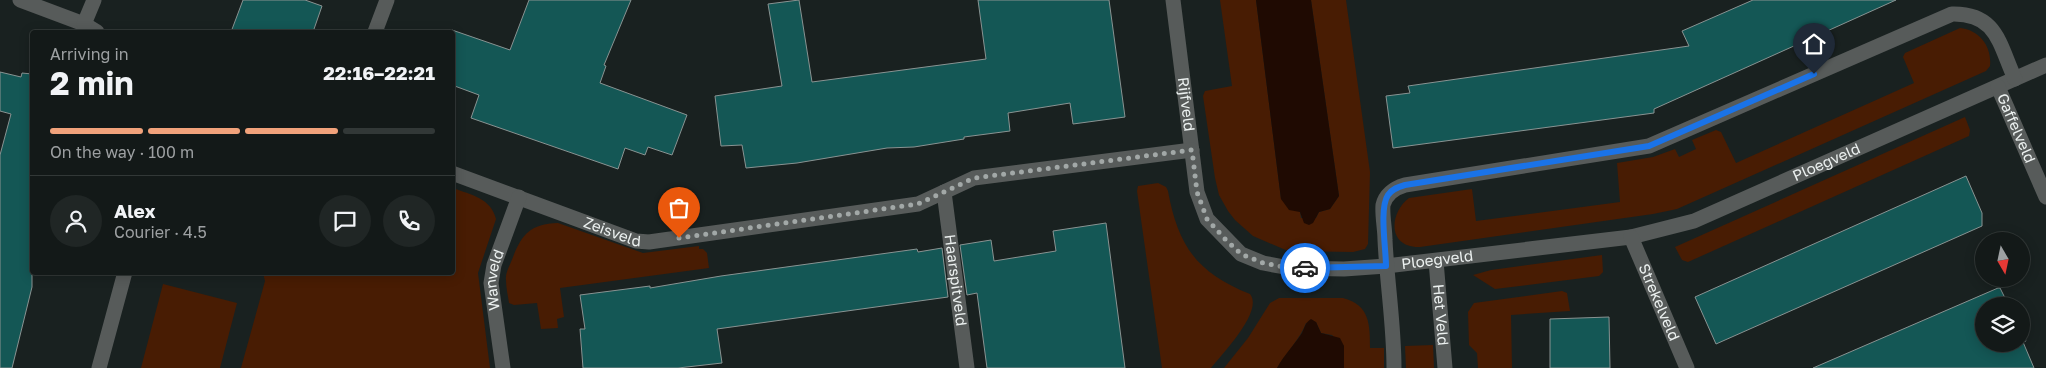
<!DOCTYPE html>
<meta charset="utf-8">
<style>
:root{--surface:#131918;--page:#202625;--text:#f1f3f6;--muted:#9da0a2;--line:#323837;--accent:#f1a27b}
body{margin:0;font-family:"Golos Text",sans-serif;background:var(--page);color:var(--text);height:100vh;display:flex;flex-direction:column;font-size:19px;white-space:nowrap}
*{box-sizing:border-box;margin:0}
p{font-size:16px;color:var(--muted)}
.icon{flex:none;width:28px;height:28px;fill:none;stroke:currentColor;stroke-width:2;stroke-linecap:round;stroke-linejoin:round}
.map{position:relative;flex:1;overflow:hidden}
.details{position:absolute;left:30px;top:30px;width:425px;height:245px;display:flex;flex-direction:column;background:var(--surface);border-radius:5px;box-shadow:0 2px 12px #0003,0 0 0 1px var(--line)}
.details>*{flex:none}
.needle{width:32px;rotate:171deg}
.fabs{position:absolute;left:1975px;top:232px;display:grid;gap:10px}
.fabs a{display:grid;place-items:center;width:55px;height:55px;border-radius:50%;background:var(--surface);box-shadow:0 2px 12px #0003,0 0 0 1px var(--line);font-size:25px}
.pin{position:absolute;display:grid;place-items:center;width:42px;height:42px;color:#fff;margin:-51px -21px;border-radius:50% 50% 50% 0;rotate:-45deg;box-shadow:0 0 5px #0007}
.pin .icon{rotate:45deg}
.courier{position:absolute;display:grid;place-items:center;width:50px;height:50px;margin:-25px;border:4px solid #1a73e8;border-radius:50%;background:#fff;color:#222;box-shadow:0 1px 6px #0007}
.summary em{font-style:normal;font-weight:700}
.summary div{display:flex;flex-direction:column-reverse}
.summary{display:flex;align-items:center;justify-content:space-between;height:85px;padding:0 20px}
h1{font-size:32px;font-weight:700;line-height:38px}
.bar{display:grid;grid-template-columns:repeat(4,1fr);gap:8px 5px;align-content:center;height:60px;padding:0 20px}
.bar i{height:6px;border-radius:4px;background:var(--line)}
.bar .selected{background:var(--accent)}
.bar p{grid-column:span 4}
.line{display:flex;align-items:center;gap:12px;padding:0 20px;border-top:1px solid var(--line)}
.line div{flex:1}
.round{display:grid;place-items:center;flex:none;width:52px;height:52px;border-radius:26px;background:var(--page)}
.map>svg:first-child{display:block}
.green{fill:#481c03}
.water{fill:#1f0a02}
.building{fill:#145755;stroke:#899392}
.lines{fill:none;stroke-linecap:round;stroke-linejoin:round}
.street{stroke:#575b5a;stroke-width:15}
.done{stroke:#a2a8a7;stroke-width:5;stroke-dasharray:0 9}
.route{stroke:#1a73e8;stroke-width:6}
.labels{text-anchor:middle;stroke-width:4;stroke-linejoin:round;paint-order:stroke}
.street-label{font-size:15px;fill:#ecf1f0;stroke:#070a0a}
</style>
<div class="map">
<svg width="2046" height="368" viewBox="0 0 2046 368">
<rect width="100%" height="100%" fill="#192120"/>
<g class="green">
<path d="M 1220,0 L 1256,0 L 1281,199 L 1300,212 L 1301,218 L 1316,218 L 1319,212 L 1330,209 L 1339,196 L 1311,0 L 1346,0 L 1370,172 L 1368,244 L 1365,249 L 1353,252 L 1288,251 L 1253,236 L 1235,220 L 1228,211 L 1219,195 L 1215,178 L 1203,96 L 1205,91 L 1232,86 Z"/>
<path d="M 1960,28 C 1980,30 1992,47 1990,66 L 1986,71 L 1677,209 L 1653,214 L 1420,247 C 1387,248 1389,213 1409,198 L 1472,189 L 1476,221 L 1620,202 L 1617,163 L 1653,157 L 1675,149 L 1679,157 L 1696,149 L 1692,140 L 1716,130 L 1721,132 L 1736,163 L 1914,83 L 1903,57 L 1905,53 Z"/>
<path d="M 1965,117 L 1970,130 L 1969,136 L 1688,262 L 1682,260 L 1675,247 Z"/>
<path d="M 1158,183 L 1166,187 L 1168,191 C 1178,246 1197,273 1250,294 C 1264,311 1222,354 1211,368 L 1162,368 L 1137,191 L 1138,186 Z"/>
<path d="M 453,188 C 471,195 491,198 496,219 L 478,273 L 490,368 L 241,368 L 265,281 L 263,273 L 452,272 Z"/>
<path d="M 558,223 L 643,253 L 699,246 L 699,249 L 703,249 L 707,253 L 709,268 L 560,288 L 564,317 L 557,319 L 558,328 L 541,329 L 537,303 L 514,305 L 509,303 C 508,296 506,288 506,280 C 505,274 509,267 511,262 C 521,236 528,224 558,223 Z"/>
<path d="M 1602,255 L 1603,272 L 1599,276 L 1495,289 L 1473,275 L 1491,270 Z"/>
<path d="M 163,284 L 237,303 L 220,368 L 141,368 Z"/>
<path d="M 1562,291 L 1567,293 L 1570,311 L 1511,315 L 1512,368 L 1478,368 L 1477,353 L 1469,345 L 1468,312 L 1474,303 Z"/>
<path d="M 1279,298 L 1343,298 C 1370,305 1370,325 1370,348 L 1384,348 L 1384,368 L 1344,368 L 1344,346 L 1332,335 L 1321,333 L 1316,322 L 1306,323 C 1300,339 1286,353 1277,368 L 1224,368 L 1248,338 L 1270,303 Z"/>
<path d="M 1433,345 L 1434,368 L 1406,368 L 1405,346 Z"/>
</g>
<g class="water">
<path d="M 1256,0 L 1311,0 L 1339,196 L 1330,209 L 1319,212 L 1313,223 L 1309,225 L 1304,223 L 1300,212 L 1289,210 L 1281,199 Z"/>
<path d="M 1311,319 L 1316,322 L 1321,333 L 1340,338 L 1344,346 L 1344,368 L 1277,368 C 1284,355 1294,345 1302,333 C 1305,327 1305,323 1311,319 Z"/>
</g>
<g class="building">
<path d="M 243,0 L 305,0 L 322,6 L 313,32 L 231,32 Z"/>
<path d="M 529,0 L 631,0 L 604,65 L 606,66 L 600,83 L 687,115 L 672,155 L 648,147 L 645,155 L 625,148 L 618,169 L 471,118 L 479,95 L 452,85 L 452,30 L 510,50 Z"/>
<path d="M 799,0 L 812,82 L 986,59 L 978,0 L 1109,0 L 1125,117 L 1073,124 L 1070,103 L 1008,113 L 1010,131 L 964,137 L 964,139 L 914,147 L 887,148 L 797,163 L 746,168 L 742,145 L 721,146 L 715,96 L 782,86 L 768,4 Z"/>
<path d="M 1753,0 L 1896,0 L 1654,109 L 1654,113 L 1393,148 L 1386,96 L 1410,93 L 1408,86 L 1689,46 L 1682,31 Z"/>
<path d="M 0,72 L 21,77 L 22,73 L 32,74 L 32,287 L 12,368 L 0,368 L 0,155 L 11,114 L 0,111 Z"/>
<path d="M 1966,176 L 1982,213 L 1982,226 L 1716,344 L 1695,297 Z"/>
<path d="M 1106,223 L 1125,368 L 987,368 L 977,293 L 967,295 L 960,245 L 991,240 L 994,261 L 1056,251 L 1053,231 Z"/>
<path d="M 942,248 L 948,297 L 717,329 L 722,363 L 678,368 L 583,368 L 580,329 L 585,329 L 580,295 L 650,286 L 650,288 L 721,276 L 917,249 L 918,252 Z"/>
<path d="M 1998,288 L 2000,288 L 2009,306 L 1984,306 L 1984,344 L 2021,344 L 2021,332 L 2026,341 L 2023,342 L 2034,368 L 1813,368 Z"/>
<path d="M 1609,317 L 1610,368 L 1550,368 L 1550,319 Z"/>
</g>
<g class="lines">
<g class="street">
<path d="M 20,0 L 84,24 L 97,32"/>
<path id="s1" d="M 1173,0 L 1197,192 L 1207,219 L 1241,254 L 1263,263 L 1290,268 L 1344,269 L 1386,266 L 1631,237 L 1694,221 L 2046,65"/>
<path d="M 84,24 L 94,0"/>
<path d="M 375,32 L 387,0"/>
<path id="s2" d="M 1998,87 L 2046,197"/>
<path id="s3" d="M 452,173 L 636,241 L 649,242 L 918,204 L 974,178 L 1192,150"/>
<path id="s4" d="M 944,192 L 967,368"/>
<path id="s5" d="M 1631,237 L 1687,368"/>
<path id="s6" d="M 1436,261 L 1445,368"/>
<path d="M 99,368 L 125,272"/>
<path id="s7" d="M 503,368 L 491,283 L 494,265 L 519,197"/>
<path d="M 1394,368 C 1394,325 1387,283 1385,240 C 1385,229 1382,215 1383,205 C 1386,193 1395,188 1405,185 L 1649,146 L 1952,14 C 1997,13 1999,44 2015,79"/>
</g>
</g>
<g class="lines">
<path class="done" d="M 679,238 L 918,204 L 974,178 L 1192,150 L 1197,192 L 1207,219 L 1225,239 L 1241,254 L 1263,263 L 1290,268 L 1305,268"/>
<path class="route" d="M 1305,268 L 1386,266 C 1386,249 1379,208 1388,195 C 1392,189 1398,187 1405,185 L 1649,146 L 1814,74"/>
</g>
<g class="labels">
<g class="street-label">
<text dy="5" stroke="none"><textPath href="#s1" startOffset="105">Rijfveld</textPath></text>
<text dy="5" stroke="none"><textPath href="#s2" startOffset="45">Gaffelveld</textPath></text>
<text dy="5" stroke="none"><textPath href="#s1" startOffset="875">Ploegveld</textPath></text>
<text dy="5" stroke="none"><textPath href="#s3" startOffset="171">Zeisveld</textPath></text>
<text dy="5" stroke="none"><textPath href="#s1" startOffset="470">Ploegveld</textPath></text>
<text dy="5" stroke="none"><textPath href="#s4" startOffset="89">Haarspitveld</textPath></text>
<text dy="5" stroke="none"><textPath href="#s7" startOffset="89">Wanveld</textPath></text>
<text dy="5" stroke="none"><textPath href="#s5" startOffset="71">Strekelveld</textPath></text>
<text dy="5" stroke="none"><textPath href="#s6" startOffset="54">Het Veld</textPath></text>
</g>
</g>
</svg>
<div class="fabs">
<a><svg class="needle" viewBox="-14 -14 28 28"><path d="M0-13l5 13h-10z" fill="#e53935"/><path d="M0 13l5-13h-10z" fill="#9da0a2"/></svg></a>
<a><svg class="icon" aria-label="layers" viewBox="0 0 24 24"><path d="M12 4l9 5-9 5-9-5zM3 14l9 5 9-5"/></svg></a>
</div>
<div class="pin" style="left:679px;top:238px;background:#ea580c"><svg class="icon" aria-label="bag" viewBox="0 0 24 24"><path d="M5 8h14l-1 12H6zM9 8a3 3 0 0 1 6 0"/></svg></div>
<div class="pin" style="left:1814px;top:74px;background:#1f2937"><svg class="icon" aria-label="home" viewBox="0 0 24 24"><path d="M3 11l9-7 9 7M6 9v11h12V9"/></svg></div>
<div class="courier" style="left:1305px;top:268px"><svg class="icon" aria-label="car" viewBox="0 0 24 24"><path d="M5 17H2v-5l4-1 3-4h7l3 4 3 1v5h-3M9 17h6M6 11h13"/><circle cx="7" cy="17" r="2"/><circle cx="17" cy="17" r="2"/></svg></div>
<section class="details">
<div class="summary"><div><h1>2 min</h1><p>Arriving in</p></div><em>22:16–22:21</em></div>
<div class="bar"><i class="selected"></i><i class="selected"></i><i class="selected"></i><i></i><p>On the way · 100 m</p></div>
<div class="line" style="height:90px"><a class="round"><svg class="icon" aria-label="person" viewBox="0 0 24 24"><circle cx="12" cy="8" r="4"/><path d="M4 21q1-7 8-7t8 7"/></svg></a><div><b>Alex</b><p>Courier · 4.5</p></div><a class="round"><svg class="icon" aria-label="chat" viewBox="0 0 24 24"><path d="M4 5h16v11H9l-5 4z"/></svg></a><a class="round"><svg class="icon" aria-label="phone" viewBox="0 0 24 24"><path d="M5 4h4l2 5-3 2q2 4 5 5l2-3 5 2v4C11 20 4 13 5 4z"/></svg></a></div>
</section>
</div>
